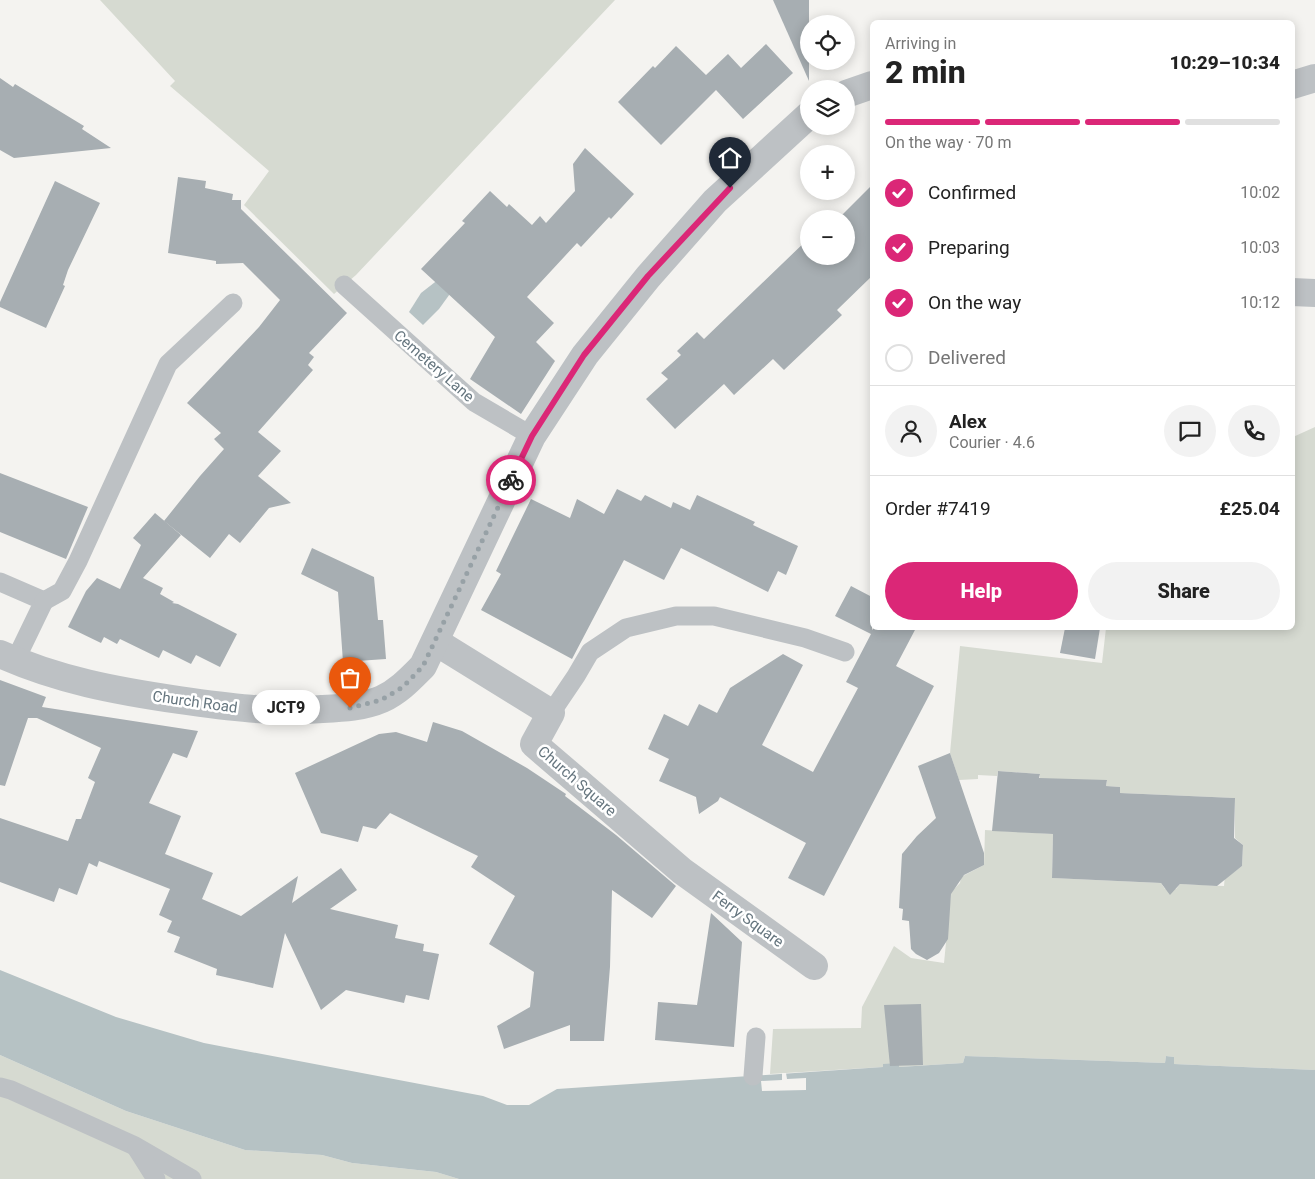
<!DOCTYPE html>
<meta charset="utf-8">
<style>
:root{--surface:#fff;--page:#f2f2f2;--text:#222;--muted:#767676;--line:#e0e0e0;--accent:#db2777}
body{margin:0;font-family:Roboto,sans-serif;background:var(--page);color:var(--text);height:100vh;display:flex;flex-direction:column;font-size:19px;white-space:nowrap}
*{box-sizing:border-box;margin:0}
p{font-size:16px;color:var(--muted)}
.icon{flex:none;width:28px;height:28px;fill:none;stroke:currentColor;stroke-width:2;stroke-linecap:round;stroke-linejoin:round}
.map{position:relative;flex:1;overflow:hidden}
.side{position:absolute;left:870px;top:20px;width:425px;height:610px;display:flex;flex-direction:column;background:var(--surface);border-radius:8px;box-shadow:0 2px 12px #0003}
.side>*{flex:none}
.tools{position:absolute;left:800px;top:15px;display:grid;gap:10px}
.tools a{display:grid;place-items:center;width:55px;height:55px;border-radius:50%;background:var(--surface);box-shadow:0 2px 12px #0003;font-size:25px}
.pin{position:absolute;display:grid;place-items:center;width:42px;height:42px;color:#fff;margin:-51px -21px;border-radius:50% 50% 50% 0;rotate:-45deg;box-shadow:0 0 5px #0007}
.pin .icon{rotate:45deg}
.courier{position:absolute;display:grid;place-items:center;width:50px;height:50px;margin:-25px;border:4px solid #db2777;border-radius:50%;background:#fff;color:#222;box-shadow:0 1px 6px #0007}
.bubble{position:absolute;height:35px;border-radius:18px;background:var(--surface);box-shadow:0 2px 12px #0003;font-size:16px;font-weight:800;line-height:35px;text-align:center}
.overview em{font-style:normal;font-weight:800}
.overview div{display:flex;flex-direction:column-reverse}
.overview{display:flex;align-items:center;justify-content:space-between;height:85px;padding:0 15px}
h1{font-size:32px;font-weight:800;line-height:38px}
.bar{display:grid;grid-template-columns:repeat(4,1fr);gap:8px 5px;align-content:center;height:60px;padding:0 15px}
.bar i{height:6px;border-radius:4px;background:var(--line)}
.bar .current{background:var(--accent)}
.bar p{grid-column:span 4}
.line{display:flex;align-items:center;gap:12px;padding:0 15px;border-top:1px solid var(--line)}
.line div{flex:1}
.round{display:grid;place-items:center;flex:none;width:52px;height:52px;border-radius:26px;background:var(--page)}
ol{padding:0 15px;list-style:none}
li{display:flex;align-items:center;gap:15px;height:55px}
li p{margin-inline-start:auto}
li .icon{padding:5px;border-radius:50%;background:var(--accent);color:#fff;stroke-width:4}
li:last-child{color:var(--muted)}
li i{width:28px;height:28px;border:2px solid var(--line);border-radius:50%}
.primary-button{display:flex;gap:10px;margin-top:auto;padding:10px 15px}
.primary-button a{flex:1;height:58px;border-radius:30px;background:var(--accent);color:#fff;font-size:20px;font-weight:800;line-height:58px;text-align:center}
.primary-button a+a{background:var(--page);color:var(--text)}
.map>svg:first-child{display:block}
.green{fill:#d6dad1}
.water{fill:#b6c2c4}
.pier{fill:#f4f3f0}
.building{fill:#a7aeb2}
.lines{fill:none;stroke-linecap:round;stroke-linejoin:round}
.service{stroke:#bdc1c4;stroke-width:19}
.minor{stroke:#bdc1c4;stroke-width:28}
.tertiary{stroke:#bdc1c4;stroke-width:28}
.done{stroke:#97a1a6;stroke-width:5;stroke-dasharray:0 9}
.route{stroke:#db2777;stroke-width:6}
.labels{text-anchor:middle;stroke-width:5;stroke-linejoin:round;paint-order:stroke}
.street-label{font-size:15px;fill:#65757e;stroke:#fff}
</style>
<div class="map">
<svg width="1315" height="1179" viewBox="0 0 1315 1179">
<rect width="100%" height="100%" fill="#f4f3f0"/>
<g class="green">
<path d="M 100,0 L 615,0 L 356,275 L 334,294 L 244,205 L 269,171 L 170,86 L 175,81 Z"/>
<path d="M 1315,427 L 1315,1070 L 1174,1064 L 1174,1057 L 1166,1056 L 1165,1063 L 965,1056 L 963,1063 L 899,1067 L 883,1064 L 883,1067 L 770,1074 L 773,1029 L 861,1028 L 862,1007 L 894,946 L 911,958 L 944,963 L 951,892 L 960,883 L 961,877 L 984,865 L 985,830 L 1053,834 L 1052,878 L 1161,883 L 1165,889 L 1176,889 L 1180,884 L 1224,886 L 1225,875 L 1234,872 L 1242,866 L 1243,845 L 1235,838 L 1235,798 L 1120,793 L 1120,787 L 1106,786 L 1107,781 L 1039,785 L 1040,774 L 998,771 L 997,776 L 978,775 L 978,779 L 959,780 L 950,753 L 960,646 L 1102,663 L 1106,628 L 1292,628 L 1293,437 Z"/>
<path d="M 0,1055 L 126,1111 L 245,1150 L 322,1155 L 352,1163 L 436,1172 L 459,1179 L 0,1179 Z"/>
</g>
<g class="water">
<path d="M 439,279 L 452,291 L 439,309 L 423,325 L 409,312 L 421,293 Z"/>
<path d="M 0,970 L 116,1017 L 204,1043 L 483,1096 L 507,1105 L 529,1105 L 557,1089 L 883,1067 L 883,1064 L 899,1063 L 899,1067 L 963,1063 L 965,1056 L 1165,1063 L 1166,1056 L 1174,1057 L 1174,1064 L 1315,1070 L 1315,1179 L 459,1179 L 436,1172 L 352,1163 L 322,1155 L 245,1150 L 126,1111 L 0,1055 Z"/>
</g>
<path class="pier" d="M 782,1073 L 786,1073 L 787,1079 L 806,1078 L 806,1090 L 762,1091 L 761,1081 L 782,1080 Z"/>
<g class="building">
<path d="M 773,0 L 809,0 L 809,81 Z"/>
<path d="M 766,44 L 793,73 L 743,119 L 716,90 L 661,145 L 618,102 L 653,66 L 655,68 L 676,46 L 706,75 L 728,54 L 741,68 Z"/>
<path d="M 0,78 L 13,87 L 15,84 L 84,126 L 82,129 L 111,148 L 14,158 L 0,150 Z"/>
<path d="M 585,148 L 634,194 L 611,219 L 609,217 L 581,247 L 577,243 L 527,297 L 554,323 L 536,342 L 555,361 L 521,414 L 470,379 L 495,337 L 421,269 L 465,223 L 462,221 L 490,191 L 507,207 L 509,204 L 532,225 L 540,216 L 546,223 L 575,191 L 573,164 Z"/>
<path d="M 178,177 L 206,181 L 205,188 L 233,194 L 232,200 L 241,200 L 241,209 L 347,313 L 309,353 L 314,357 L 308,365 L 313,370 L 258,432 L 281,451 L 258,476 L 291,503 L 269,508 L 240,543 L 229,534 L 210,558 L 164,521 L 200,476 L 224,449 L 214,439 L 221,433 L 187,403 L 259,327 L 280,300 L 243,263 L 216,264 L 216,261 L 168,253 Z"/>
<path d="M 55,181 L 100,203 L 68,270 L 63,285 L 65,286 L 46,328 L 0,307 L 0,302 Z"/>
<path d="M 872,185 L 872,276 L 837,310 L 842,315 L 784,370 L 773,359 L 734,395 L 724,384 L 675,429 L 646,399 L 668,379 L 661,373 L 681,355 L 677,351 L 697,332 L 704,339 L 809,238 L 809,256 L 846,256 L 846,219 L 838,219 Z"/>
<path d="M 0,473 L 88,507 L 66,559 L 0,532 Z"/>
<path d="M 617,489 L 641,501 L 645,495 L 671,508 L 673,502 L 690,510 L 697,495 L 755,522 L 753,525 L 798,546 L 786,575 L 778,571 L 768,592 L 681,548 L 664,580 L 624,560 L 572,659 L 481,610 L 501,574 L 496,571 L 531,499 L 570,518 L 577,499 L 604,514 Z"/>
<path d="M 155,513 L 181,535 L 143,578 L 163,588 L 160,594 L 174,602 L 172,603 L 178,604 L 237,634 L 220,667 L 196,655 L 191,664 L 163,650 L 159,658 L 120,639 L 117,644 L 104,637 L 101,643 L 68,627 L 86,591 L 97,578 L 120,589 L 141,545 L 133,538 Z"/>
<path d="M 312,548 L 374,577 L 378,620 L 383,620 L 386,659 L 343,662 L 338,592 L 301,574 Z"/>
<path d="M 851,586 L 872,597 L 872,630 L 874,628 L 916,628 L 896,666 L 934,686 L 824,896 L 788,878 L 806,843 L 720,797 L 718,801 L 699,814 L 696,797 L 659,781 L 669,759 L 648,749 L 664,714 L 688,726 L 699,704 L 717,713 L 730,688 L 783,654 L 803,665 L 762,745 L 813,772 L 858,688 L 846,682 L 871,634 L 835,616 Z"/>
<path d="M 1065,628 L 1100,628 L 1095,659 L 1060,653 Z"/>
<path d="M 0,680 L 46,697 L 42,707 L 198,731 L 187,758 L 173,753 L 149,803 L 181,816 L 165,854 L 213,873 L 202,899 L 241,916 L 298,876 L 292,903 L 341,868 L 357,890 L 330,909 L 398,925 L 395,938 L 424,944 L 423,951 L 439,954 L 429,1000 L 406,995 L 404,1003 L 346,990 L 321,1010 L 285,933 L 273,988 L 216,975 L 217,969 L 174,952 L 180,937 L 167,932 L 172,921 L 159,915 L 170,889 L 99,861 L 97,867 L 89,863 L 77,895 L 59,888 L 54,902 L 0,882 L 0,818 L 68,841 L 76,819 L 81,819 L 95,782 L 88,778 L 101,748 L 37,718 L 28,718 L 5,786 L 0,785 Z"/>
<path d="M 433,722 L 462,731 L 527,768 L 566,794 L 565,796 L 616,835 L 676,886 L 652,918 L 612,890 L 610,967 L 604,1041 L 570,1041 L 570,1025 L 504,1049 L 497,1026 L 530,1007 L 534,972 L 489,944 L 515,896 L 471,867 L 478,856 L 390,813 L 376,829 L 363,826 L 358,842 L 321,833 L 295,773 L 379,734 L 396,732 L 427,742 Z"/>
<path d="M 950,753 L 984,853 L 984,865 L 964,875 L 951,894 L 948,939 L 939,953 L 927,960 L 916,954 L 911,949 L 909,921 L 902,920 L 903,909 L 899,908 L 902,854 L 917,836 L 936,818 L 918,766 Z"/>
<path d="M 998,771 L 1040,774 L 1039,778 L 1107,780 L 1106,786 L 1120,787 L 1120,793 L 1235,798 L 1234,838 L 1243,845 L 1242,866 L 1217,886 L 1180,884 L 1170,895 L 1161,883 L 1052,878 L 1053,834 L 992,831 Z"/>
<path d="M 711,913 L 742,942 L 734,1047 L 655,1040 L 658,1002 L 697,1005 Z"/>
<path d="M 921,1004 L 923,1065 L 890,1066 L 884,1005 Z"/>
</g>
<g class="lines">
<g class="service">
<path d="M 344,285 L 474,402 L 532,436"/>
<path d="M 0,582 L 44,601 L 15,661"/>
<path d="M 44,601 L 62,591 L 78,561 L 168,364 L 233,303"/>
<path d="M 551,713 L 576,676 L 590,652 L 626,628 L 676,616 L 714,616 L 805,638 L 845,652"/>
<path d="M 753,1076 L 756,1037"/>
<path d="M 0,1087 L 11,1090 L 135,1146 L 192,1179"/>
<path d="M 137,1149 L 156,1179"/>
</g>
<g class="minor">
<path d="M 1292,292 L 1315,293"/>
<path d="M 436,642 L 551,713 L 534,744 L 682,871 L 814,966"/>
</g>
<g class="tertiary">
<path d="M 1292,85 L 1315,78"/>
<path d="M 846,94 L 872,85"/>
<path d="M 0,654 C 57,680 117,691 179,700 C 227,707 274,713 322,709 C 342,708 364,707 382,699 C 399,691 410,679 423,666 L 532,436 L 585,355 L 648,277 L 715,201 L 809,115"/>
</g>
</g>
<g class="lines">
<path class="done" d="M 350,708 L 381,700 L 403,687 L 423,666 L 511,480"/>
<path class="route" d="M 511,480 L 532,436 L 584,355 L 648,276 L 730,188"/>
</g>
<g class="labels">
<g class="street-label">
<text transform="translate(434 366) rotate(41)" y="5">Cemetery Lane</text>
<text transform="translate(195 702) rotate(8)" y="5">Church Road</text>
<text transform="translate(577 781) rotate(41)" y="5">Church Square</text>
<text transform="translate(748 919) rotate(36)" y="5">Ferry Square</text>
</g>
</g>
</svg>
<div class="tools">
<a><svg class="icon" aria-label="locate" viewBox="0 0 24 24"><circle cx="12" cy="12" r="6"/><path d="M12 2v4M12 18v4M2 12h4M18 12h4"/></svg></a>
<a><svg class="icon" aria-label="layers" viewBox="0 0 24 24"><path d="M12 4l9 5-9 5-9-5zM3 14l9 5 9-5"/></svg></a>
<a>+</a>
<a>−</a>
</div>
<div class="pin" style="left:350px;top:708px;background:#ea580c"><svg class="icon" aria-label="bag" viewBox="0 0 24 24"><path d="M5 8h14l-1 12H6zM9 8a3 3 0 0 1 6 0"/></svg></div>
<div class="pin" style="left:730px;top:188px;background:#1f2937"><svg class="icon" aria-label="home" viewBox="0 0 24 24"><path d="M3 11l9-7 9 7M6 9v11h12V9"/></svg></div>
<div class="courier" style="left:511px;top:480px"><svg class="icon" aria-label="bike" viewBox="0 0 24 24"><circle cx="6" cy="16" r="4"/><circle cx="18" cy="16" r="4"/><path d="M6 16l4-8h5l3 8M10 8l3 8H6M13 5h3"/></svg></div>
<div class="bubble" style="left:252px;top:690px;width:68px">JCT9</div>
<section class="side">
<div class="overview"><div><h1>2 min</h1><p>Arriving in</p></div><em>10:29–10:34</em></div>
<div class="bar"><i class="current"></i><i class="current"></i><i class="current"></i><i></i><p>On the way · 70 m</p></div>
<ol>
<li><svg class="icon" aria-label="check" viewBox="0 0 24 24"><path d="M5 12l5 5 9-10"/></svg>Confirmed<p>10:02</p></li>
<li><svg class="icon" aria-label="check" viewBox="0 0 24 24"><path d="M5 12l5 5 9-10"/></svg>Preparing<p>10:03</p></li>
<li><svg class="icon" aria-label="check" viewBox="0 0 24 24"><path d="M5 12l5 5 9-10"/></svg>On the way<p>10:12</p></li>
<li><i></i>Delivered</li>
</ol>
<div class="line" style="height:90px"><a class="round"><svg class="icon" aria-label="person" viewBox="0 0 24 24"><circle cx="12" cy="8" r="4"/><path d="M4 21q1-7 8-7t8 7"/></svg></a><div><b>Alex</b><p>Courier · 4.6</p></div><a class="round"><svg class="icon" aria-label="chat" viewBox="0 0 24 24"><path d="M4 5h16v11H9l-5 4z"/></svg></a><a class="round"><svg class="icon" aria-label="phone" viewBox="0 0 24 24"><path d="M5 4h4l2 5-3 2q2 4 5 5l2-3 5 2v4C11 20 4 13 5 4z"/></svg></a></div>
<div class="line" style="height:65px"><div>Order #7419</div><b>£25.04</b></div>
<div class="primary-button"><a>Help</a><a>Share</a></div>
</section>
</div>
